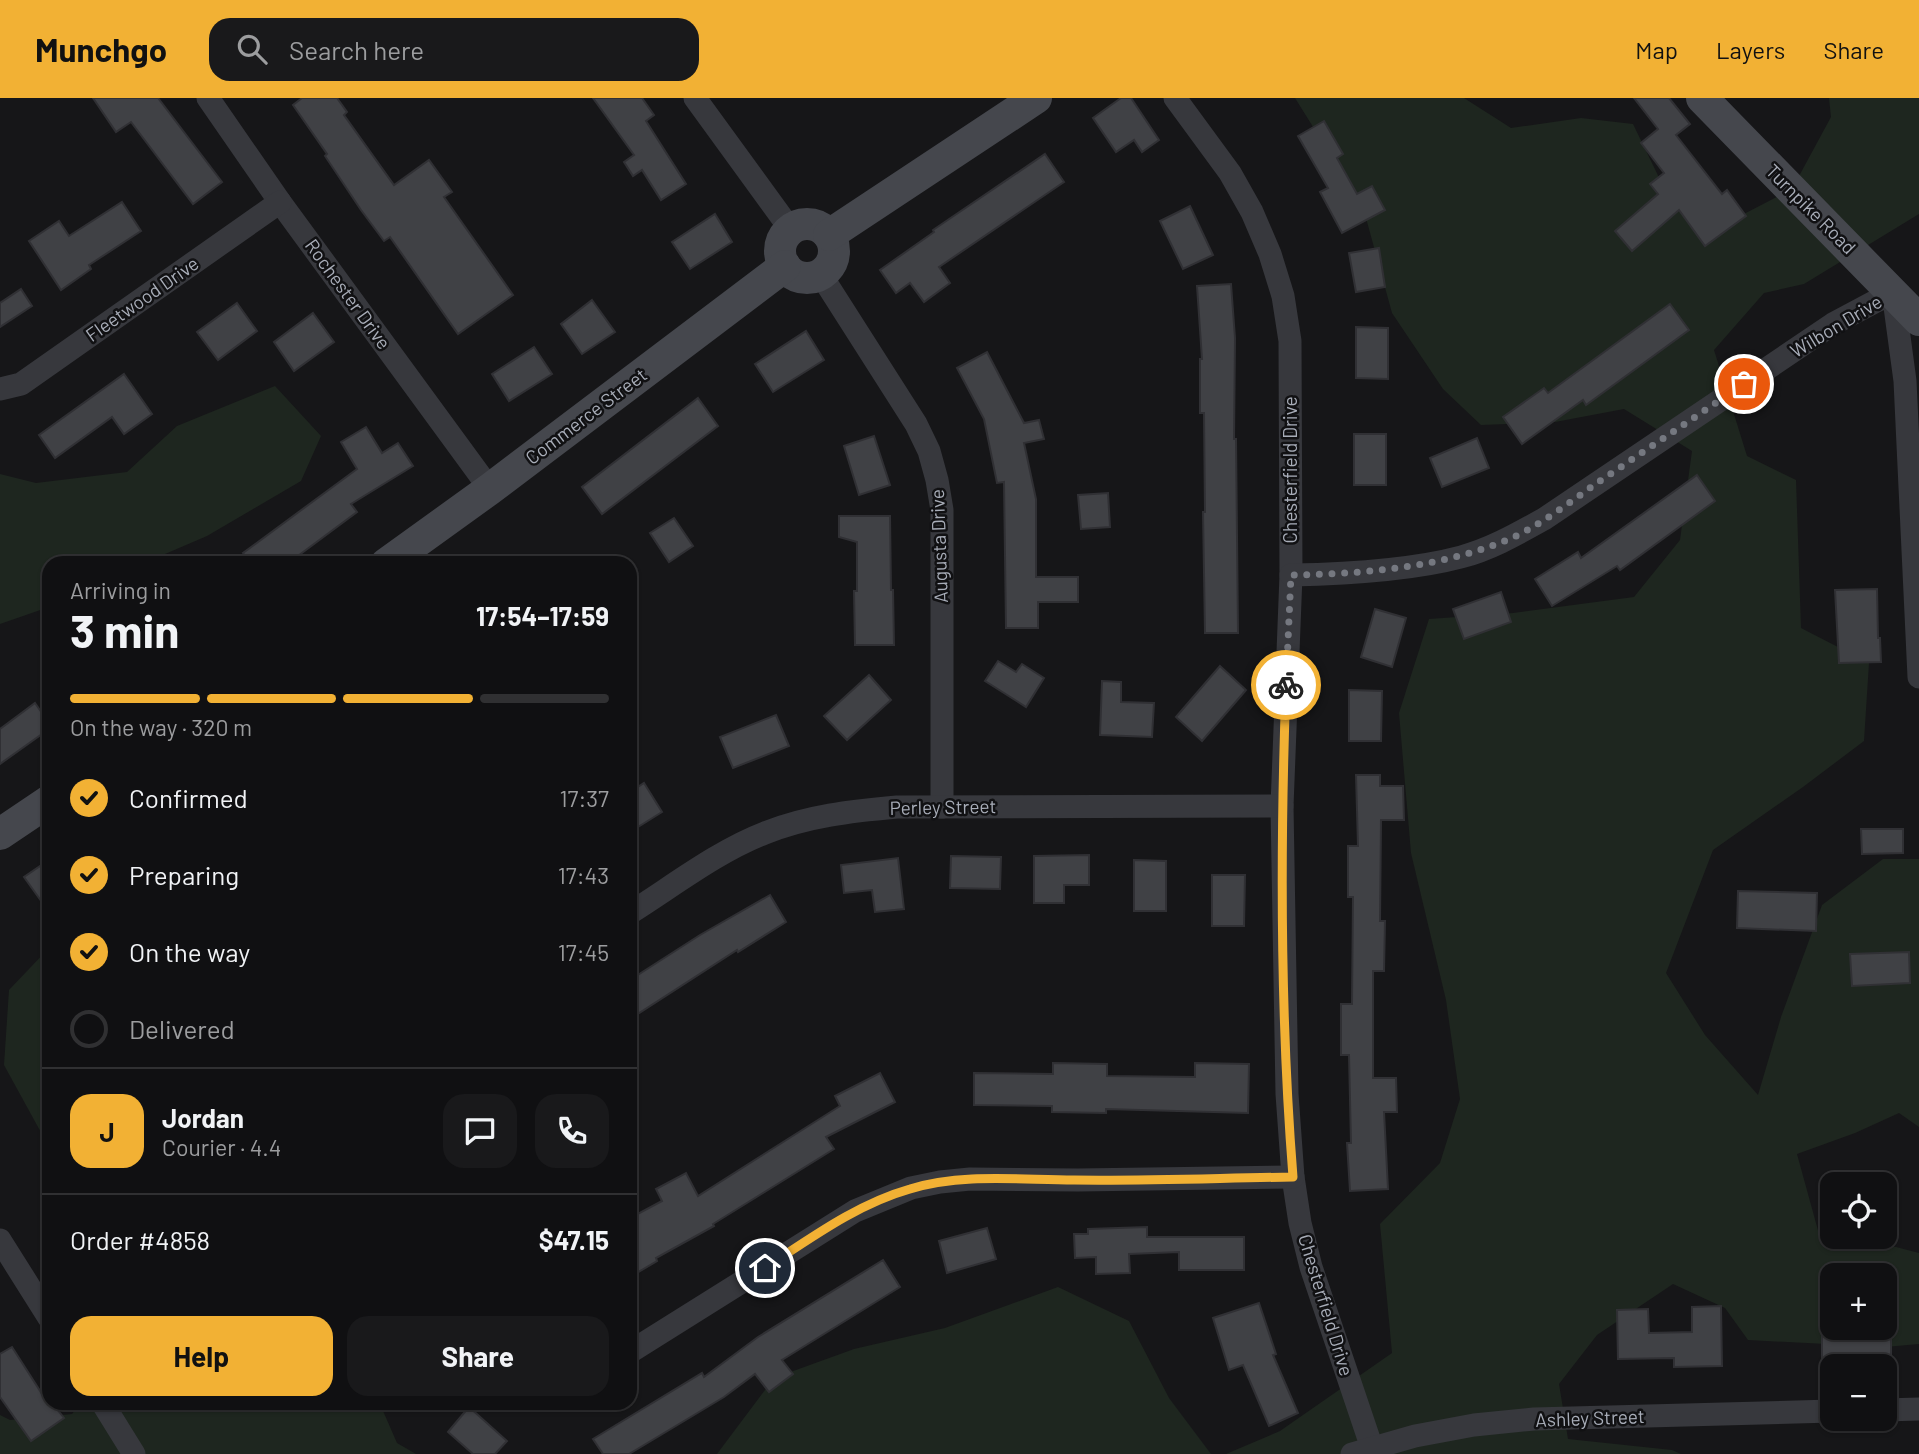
<!DOCTYPE html>
<meta charset="utf-8">
<style>
:root{--surface:#101012;--page:#19191b;--text:#f1f3f6;--muted:#9c9d9f;--line:#303032;--accent:#f2b134}
body{margin:0;font-family:Barlow,sans-serif;background:var(--page);color:var(--text);height:100vh;display:flex;flex-direction:column;font-size:26px;white-space:nowrap}
*{box-sizing:border-box;margin:0}
p{font-size:23px;color:var(--muted)}
.icon{flex:none;width:38px;height:38px;fill:none;stroke:currentColor;stroke-width:2;stroke-linecap:round;stroke-linejoin:round}
.map{position:relative;flex:1;overflow:hidden}
.details{position:absolute;left:42px;top:458px;width:595px;height:854px;display:flex;flex-direction:column;background:var(--surface);border-radius:21px;box-shadow:0 2px 5px #0004,0 0 0 2px var(--line)}
.details>*{flex:none}
.buttons{position:absolute;left:1820px;top:1074px;display:grid;gap:14px}
.buttons a{display:grid;place-items:center;width:77px;height:77px;border-radius:14px;background:var(--surface);box-shadow:0 2px 5px #0004,0 0 0 2px var(--line);font-size:35px}
.pin{position:absolute;display:grid;place-items:center;width:60px;height:60px;color:#fff;margin:-30px;border:4px solid #fff;border-radius:50%;box-shadow:0 2px 7px #0007}
.courier{position:absolute;display:grid;place-items:center;width:70px;height:70px;margin:-35px;border:5px solid #f2b134;border-radius:50%;background:#fff;color:#222;box-shadow:0 2px 9px #0007}
.overview em{font-style:normal;font-weight:700}
.overview div{display:flex;flex-direction:column-reverse}
.overview{display:flex;align-items:center;justify-content:space-between;height:119px;padding:0 28px}
h1{font-size:46px;font-weight:700;line-height:52px}
.bar{display:grid;grid-template-columns:repeat(4,1fr);gap:10px 7px;align-content:center;height:84px;padding:0 28px}
.bar i{height:9px;border-radius:5px;background:var(--line)}
.bar .active{background:var(--accent)}
.bar p{grid-column:span 4}
.line{display:flex;align-items:center;gap:18px;padding:0 28px;border-top:2px solid var(--line)}
.line div{flex:1}
.round{display:grid;place-items:center;flex:none;width:74px;height:74px;border-radius:21px;background:var(--page)}
ol{padding:0 28px;list-style:none}
li{display:flex;align-items:center;gap:21px;height:77px}
li p{margin-inline-start:auto}
li .icon{padding:7px;border-radius:50%;background:var(--accent);color:#111;stroke-width:4}
li:last-child{color:var(--muted)}
li i{width:38px;height:38px;border:4px solid var(--line);border-radius:50%}
.action{display:flex;gap:14px;margin-top:auto;padding:14px 28px}
.action a{flex:1;height:80px;border-radius:21px;background:var(--accent);color:#111;font-size:28px;font-weight:700;line-height:80px;text-align:center}
.action a+a{background:var(--page);color:var(--text)}
header{display:flex;align-items:center;gap:42px;box-sizing:border-box;height:98px;padding:0 35px;background:var(--accent);color:#111}
header strong{font-size:33px}
nav{display:flex;gap:38px;margin-inline-start:auto;font-size:24px}
.search{width:490px;height:63px;background:var(--page);display:flex;align-items:center;gap:18px;box-sizing:border-box;padding:0 24px;border-radius:21px;color:var(--muted);font-size:26px}
.map>svg:first-child{display:block}
.green{fill:#1e261f;fill-rule:evenodd}
.building{fill:#404145;stroke:#303034;stroke-width:2}
.lines{fill:none;stroke-linecap:round;stroke-linejoin:round}
.street{stroke:#37383d;stroke-width:23}
.secondary{stroke:#45474d;stroke-width:32}
.done{stroke:#757880;stroke-width:7;stroke-dasharray:0 12.6}
.route{stroke:#f2b134;stroke-width:9}
.labels{text-anchor:middle;stroke-width:5;stroke-linejoin:round;paint-order:stroke}
.street-label{font-size:19px;fill:#a8adb8;stroke:#111113}
</style>
<header>
<strong>Munchgo</strong>
<div class="search"><svg class="icon" aria-label="search" viewBox="0 0 24 24"><circle cx="10" cy="10" r="6"/><path d="M15 15l6 6"/></svg>Search here</div>
<nav><a>Map</a><a>Layers</a><a>Share</a></nav>
</header>
<div class="map">
<svg width="1919" height="1356" viewBox="0 0 1919 1356">
<rect width="100%" height="100%" fill="#161618"/>
<g class="green">
<path d="M 1295,0 L 1464,0 L 1511,30 L 1581,20 L 1633,26 L 1668,98 L 1717,130 L 1792,91 L 1831,19 L 1829,0 L 1919,0 L 1919,116 L 1804,186 L 1764,195 L 1714,252 L 1747,358 L 1796,382 L 1801,530 L 1869,565 L 1864,643 L 1803,689 L 1713,752 L 1666,875 L 1705,937 L 1758,997 L 1781,919 L 1822,807 L 1883,761 L 1919,761 L 1919,1029 L 1899,1015 L 1855,1035 L 1797,1056 L 1819,1136 L 1896,1149 L 1919,1155 L 1919,1246 L 1885,1249 L 1748,1242 L 1725,1210 L 1673,1186 L 1597,1237 L 1559,1286 L 1568,1341 L 1672,1352 L 1681,1356 L 1226,1356 L 1280,1333 L 1392,1255 L 1380,1126 L 1440,1065 L 1460,1001 L 1446,902 L 1411,755 L 1399,615 L 1429,521 L 1513,515 L 1634,499 L 1680,442 L 1692,353 L 1624,311 L 1555,324 L 1481,327 L 1443,291 L 1392,215 L 1363,109 ZM 1832,1178 L 1885,1178 L 1885,1230 L 1832,1230 Z"/>
<path d="M 275,288 L 321,338 L 301,383 L 207,438 L 144,465 L 49,466 L 49,509 L 0,526 L 0,376 L 36,385 L 127,374 L 177,328 Z"/>
<path d="M 49,850 L 49,1049 L 4,967 L 9,892 Z"/>
<path d="M 1058,1189 L 1129,1223 L 1169,1300 L 1211,1356 L 717,1356 L 774,1280 L 854,1251 L 945,1230 Z"/>
<path d="M 80,1306 L 380,1306 L 397,1345 L 416,1356 L 0,1356 L 0,1317 L 10,1322 L 72,1316 Z"/>
</g>
<g class="building">
<path d="M 93,0 L 158,0 L 222,84 L 193,106 L 131,24 L 116,34 Z"/>
<path d="M 302,0 L 337,0 L 347,14 L 344,17 L 394,87 L 429,62 L 452,94 L 444,99 L 513,197 L 458,236 L 390,139 L 384,143 L 361,112 L 325,58 L 327,56 L 293,7 Z"/>
<path d="M 593,0 L 642,0 L 654,17 L 646,23 L 686,86 L 661,102 L 642,72 L 633,78 L 624,64 L 634,57 Z"/>
<path d="M 1121,0 L 1131,0 L 1159,42 L 1142,54 L 1134,42 L 1116,54 L 1093,20 Z"/>
<path d="M 1634,0 L 1669,0 L 1690,26 L 1676,37 L 1722,96 L 1727,92 L 1746,118 L 1705,148 L 1679,112 L 1632,153 L 1615,133 L 1658,96 L 1650,86 L 1664,75 L 1641,45 L 1658,31 Z"/>
<path d="M 1324,23 L 1343,56 L 1337,60 L 1357,96 L 1372,88 L 1385,112 L 1342,135 L 1320,94 L 1328,90 L 1298,38 Z"/>
<path d="M 1045,56 L 1064,84 L 939,169 L 950,185 L 924,204 L 910,185 L 896,195 L 880,172 L 934,134 L 933,132 Z"/>
<path d="M 122,104 L 141,133 L 89,167 L 91,171 L 61,192 L 29,143 L 59,123 L 69,138 Z"/>
<path d="M 1190,108 L 1213,157 L 1183,171 L 1160,123 Z"/>
<path d="M 715,116 L 732,144 L 690,171 L 672,144 Z"/>
<path d="M 1379,150 L 1385,189 L 1356,194 L 1349,155 Z"/>
<path d="M 1231,186 L 1235,240 L 1234,341 L 1236,341 L 1238,535 L 1205,535 L 1203,414 L 1205,414 L 1204,315 L 1200,315 L 1200,261 L 1202,261 L 1197,188 Z"/>
<path d="M 21,191 L 32,208 L 0,229 L 0,205 Z"/>
<path d="M 592,202 L 615,234 L 582,256 L 561,226 Z"/>
<path d="M 237,205 L 257,233 L 218,262 L 197,234 Z"/>
<path d="M 1670,206 L 1689,232 L 1586,307 L 1583,302 L 1522,346 L 1503,319 L 1544,290 L 1548,295 Z"/>
<path d="M 313,215 L 334,244 L 294,273 L 274,244 Z"/>
<path d="M 1356,229 L 1388,230 L 1388,281 L 1356,280 Z"/>
<path d="M 806,233 L 824,262 L 773,294 L 755,266 Z"/>
<path d="M 534,249 L 552,276 L 509,303 L 492,276 Z"/>
<path d="M 987,254 L 1024,325 L 1039,322 L 1044,341 L 1024,345 L 1036,401 L 1036,479 L 1078,479 L 1078,504 L 1038,504 L 1038,530 L 1006,530 L 1004,384 L 997,385 L 984,321 L 957,270 Z"/>
<path d="M 124,276 L 152,316 L 124,336 L 112,319 L 55,360 L 39,337 Z"/>
<path d="M 698,300 L 718,328 L 602,416 L 582,389 Z"/>
<path d="M 366,329 L 382,355 L 398,345 L 413,368 L 351,406 L 357,414 L 287,466 L 251,466 L 243,455 L 357,371 L 341,344 Z"/>
<rect x="1354" y="336" width="32" height="51"/>
<path d="M 874,338 L 890,387 L 859,397 L 844,348 Z"/>
<path d="M 1477,340 L 1489,370 L 1442,389 L 1430,360 Z"/>
<path d="M 1697,377 L 1715,403 L 1620,472 L 1617,468 L 1552,508 L 1535,481 L 1578,454 L 1581,460 Z"/>
<path d="M 1108,395 L 1110,429 L 1081,431 L 1078,397 Z"/>
<path d="M 839,418 L 890,418 L 891,492 L 893,492 L 894,547 L 855,547 L 854,493 L 857,493 L 857,444 L 839,439 Z"/>
<path d="M 674,420 L 693,448 L 669,464 L 650,435 Z"/>
<path d="M 1877,491 L 1878,540 L 1880,540 L 1881,564 L 1839,565 L 1835,492 Z"/>
<path d="M 1501,494 L 1511,524 L 1464,541 L 1453,511 Z"/>
<path d="M 1375,511 L 1406,520 L 1392,569 L 1361,559 Z"/>
<path d="M 998,563 L 1016,574 L 1022,566 L 1044,580 L 1026,609 L 985,583 Z"/>
<path d="M 1220,568 L 1246,592 L 1202,643 L 1176,619 Z"/>
<path d="M 869,577 L 891,602 L 847,642 L 824,618 Z"/>
<path d="M 1102,583 L 1121,584 L 1121,604 L 1154,605 L 1152,639 L 1100,637 Z"/>
<path d="M 1349,592 L 1382,593 L 1381,643 L 1349,643 Z"/>
<path d="M 35,605 L 49,625 L 49,631 L 0,666 L 0,631 Z"/>
<path d="M 776,617 L 789,648 L 733,670 L 720,639 Z"/>
<path d="M 1356,677 L 1380,677 L 1380,688 L 1403,688 L 1404,722 L 1381,722 L 1380,823 L 1385,823 L 1384,873 L 1373,873 L 1373,980 L 1396,980 L 1397,1014 L 1384,1014 L 1388,1091 L 1350,1093 L 1347,1045 L 1351,1045 L 1349,957 L 1341,957 L 1341,906 L 1352,906 L 1353,799 L 1348,799 L 1348,748 L 1358,748 Z"/>
<path d="M 644,685 L 662,714 L 630,734 L 630,694 Z"/>
<path d="M 1861,731 L 1903,731 L 1903,755 L 1862,756 Z"/>
<path d="M 1089,757 L 1089,787 L 1064,787 L 1064,805 L 1034,805 L 1034,758 Z"/>
<path d="M 951,758 L 1001,759 L 1000,791 L 950,790 Z"/>
<path d="M 898,760 L 904,811 L 875,814 L 872,792 L 844,795 L 841,767 Z"/>
<path d="M 49,762 L 49,814 L 24,779 Z"/>
<path d="M 1134,762 L 1166,763 L 1166,813 L 1134,813 Z"/>
<path d="M 1212,777 L 1245,777 L 1244,828 L 1212,828 Z"/>
<path d="M 1738,793 L 1817,795 L 1816,833 L 1737,830 Z"/>
<path d="M 770,797 L 786,824 L 738,854 L 737,852 L 630,921 L 630,882 L 700,837 Z"/>
<path d="M 1909,854 L 1910,885 L 1852,888 L 1850,856 Z"/>
<path d="M 1053,965 L 1107,966 L 1107,978 L 1195,979 L 1195,965 L 1249,966 L 1248,1015 L 1106,1011 L 1106,1015 L 1052,1014 L 1052,1008 L 974,1007 L 974,975 L 1053,976 Z"/>
<path d="M 880,975 L 895,1004 L 826,1039 L 834,1051 L 713,1126 L 714,1128 L 656,1160 L 657,1163 L 630,1179 L 630,1120 L 662,1103 L 656,1091 L 686,1075 L 698,1098 L 840,1008 L 835,998 Z"/>
<path d="M 1147,1129 L 1147,1139 L 1244,1139 L 1244,1172 L 1179,1172 L 1179,1154 L 1129,1156 L 1130,1175 L 1096,1176 L 1096,1159 L 1075,1160 L 1074,1136 L 1088,1136 L 1088,1131 Z"/>
<path d="M 987,1130 L 996,1161 L 947,1175 L 939,1143 Z"/>
<path d="M 883,1162 L 900,1189 L 782,1262 L 793,1276 L 769,1294 L 755,1276 L 724,1299 L 629,1356 L 603,1356 L 593,1341 L 702,1275 L 704,1279 L 758,1239 Z"/>
<path d="M 1259,1205 L 1276,1256 L 1273,1257 L 1298,1315 L 1269,1328 L 1243,1267 L 1229,1272 L 1213,1220 Z"/>
<path d="M 1721,1208 L 1722,1268 L 1674,1269 L 1674,1260 L 1618,1261 L 1617,1212 L 1648,1211 L 1649,1235 L 1692,1234 L 1692,1209 Z"/>
<path d="M 1822,1230 L 1891,1230 L 1891,1262 L 1822,1263 Z"/>
<path d="M 12,1249 L 44,1299 L 47,1297 L 49,1306 L 53,1306 L 64,1320 L 31,1343 L 0,1299 L 0,1256 Z"/>
<path d="M 469,1309 L 507,1343 L 495,1356 L 473,1356 L 448,1334 Z"/>
</g>
<g class="lines">
<g class="street">
<path d="M 208,0 L 280,104 L 490,391"/>
<path d="M 695,0 L 791,132"/>
<path d="M 1175,0 L 1230,75 L 1252,114 L 1270,156 L 1283,198 L 1290,243 L 1291,477 L 1282,708 L 1287,996 L 1293,1079 L 1300,1125 L 1311,1169 L 1372,1350"/>
<path d="M 821,177 L 916,326 L 929,353 L 937,382 L 942,412 L 942,709"/>
<path d="M 0,291 L 21,286 L 280,104"/>
<path d="M 1291,477 C 1343,476 1412,472 1461,459 C 1491,451 1517,436 1544,421 L 1833,226 L 1893,194 L 1905,283 L 1919,579"/>
<path d="M 630,815 C 673,788 718,753 765,735 C 807,718 852,713 897,709 L 1282,708"/>
<path d="M 0,1142 L 49,1220"/>
<path d="M 630,1254 L 855,1113 L 911,1090 L 940,1084 L 970,1081 L 1078,1082 L 1293,1079"/>
<path d="M 103,1306 L 134,1356"/>
<path d="M 1885,1312 L 1919,1311"/>
<path d="M 1352,1356 L 1415,1338 L 1474,1327 L 1534,1321 L 1832,1313"/>
</g>
<g class="secondary">
<path d="M 1702,0 L 1919,222"/>
<circle cx="807" cy="153" r="27"/>
<path d="M 829,137 L 1036,0"/>
<path d="M 386,466 L 490,391 L 785,168"/>
<path d="M 0,736 L 49,703"/>
</g>
</g>
<g class="lines">
<path class="done" d="M 1286,587 L 1291,477 C 1361,476 1436,470 1502,444 C 1536,431 1567,406 1597,385 C 1646,352 1695,319 1744,286"/>
<path class="route" d="M 765,1170 C 811,1140 857,1106 910,1091 C 962,1075 1020,1082 1074,1082 C 1147,1083 1220,1080 1293,1079 C 1280,916 1280,751 1286,587"/>
</g>
<g class="labels">
<g class="street-label">
<text transform="translate(1811 111) rotate(45)" y="7">Turnpike Road</text>
<text transform="translate(348 196) rotate(54)" y="7">Rochester Drive</text>
<text transform="translate(142 201) rotate(-35)" y="7">Fleetwood Drive</text>
<text transform="translate(1836 228) rotate(-31)" y="7">Wilbon Drive</text>
<text transform="translate(586 318) rotate(-37)" y="7">Commerce Street</text>
<text transform="translate(1290 372) rotate(-90)" y="7">Chesterfield Drive</text>
<text transform="translate(939 448) rotate(-92)" y="7">Augusta Drive</text>
<text transform="translate(943 709) rotate(-1)" y="7">Perley Street</text>
<text transform="translate(1326 1207) rotate(73)" y="7">Chesterfield Drive</text>
<text transform="translate(1590 1320) rotate(-2)" y="7">Ashley Street</text>
</g>
</g>
</svg>
<div class="buttons">
<a><svg class="icon" aria-label="locate" viewBox="0 0 24 24"><circle cx="12" cy="12" r="6"/><path d="M12 2v4M12 18v4M2 12h4M18 12h4"/></svg></a>
<a>+</a>
<a>−</a>
</div>
<div class="pin" style="left:1744px;top:286px;background:#ea580c"><svg class="icon" aria-label="bag" viewBox="0 0 24 24"><path d="M5 8h14l-1 12H6zM9 8a3 3 0 0 1 6 0"/></svg></div>
<div class="pin" style="left:765px;top:1170px;background:#1f2937"><svg class="icon" aria-label="home" viewBox="0 0 24 24"><path d="M3 11l9-7 9 7M6 9v11h12V9"/></svg></div>
<div class="courier" style="left:1286px;top:587px"><svg class="icon" aria-label="bike" viewBox="0 0 24 24"><circle cx="6" cy="16" r="4"/><circle cx="18" cy="16" r="4"/><path d="M6 16l4-8h5l3 8M10 8l3 8H6M13 5h3"/></svg></div>
<section class="details">
<div class="overview"><div><h1>3 min</h1><p>Arriving in</p></div><em>17:54–17:59</em></div>
<div class="bar"><i class="active"></i><i class="active"></i><i class="active"></i><i></i><p>On the way · 320 m</p></div>
<ol>
<li><svg class="icon" aria-label="check" viewBox="0 0 24 24"><path d="M5 12l5 5 9-10"/></svg>Confirmed<p>17:37</p></li>
<li><svg class="icon" aria-label="check" viewBox="0 0 24 24"><path d="M5 12l5 5 9-10"/></svg>Preparing<p>17:43</p></li>
<li><svg class="icon" aria-label="check" viewBox="0 0 24 24"><path d="M5 12l5 5 9-10"/></svg>On the way<p>17:45</p></li>
<li><i></i>Delivered</li>
</ol>
<div class="line" style="height:126px"><b class="round" style="background:var(--accent);color:#111">J</b><div><b>Jordan</b><p>Courier · 4.4</p></div><a class="round"><svg class="icon" aria-label="chat" viewBox="0 0 24 24"><path d="M4 5h16v11H9l-5 4z"/></svg></a><a class="round"><svg class="icon" aria-label="phone" viewBox="0 0 24 24"><path d="M5 4h4l2 5-3 2q2 4 5 5l2-3 5 2v4C11 20 4 13 5 4z"/></svg></a></div>
<div class="line" style="height:91px"><div>Order #4858</div><b>$47.15</b></div>
<div class="action"><a>Help</a><a>Share</a></div>
</section>
</div>
